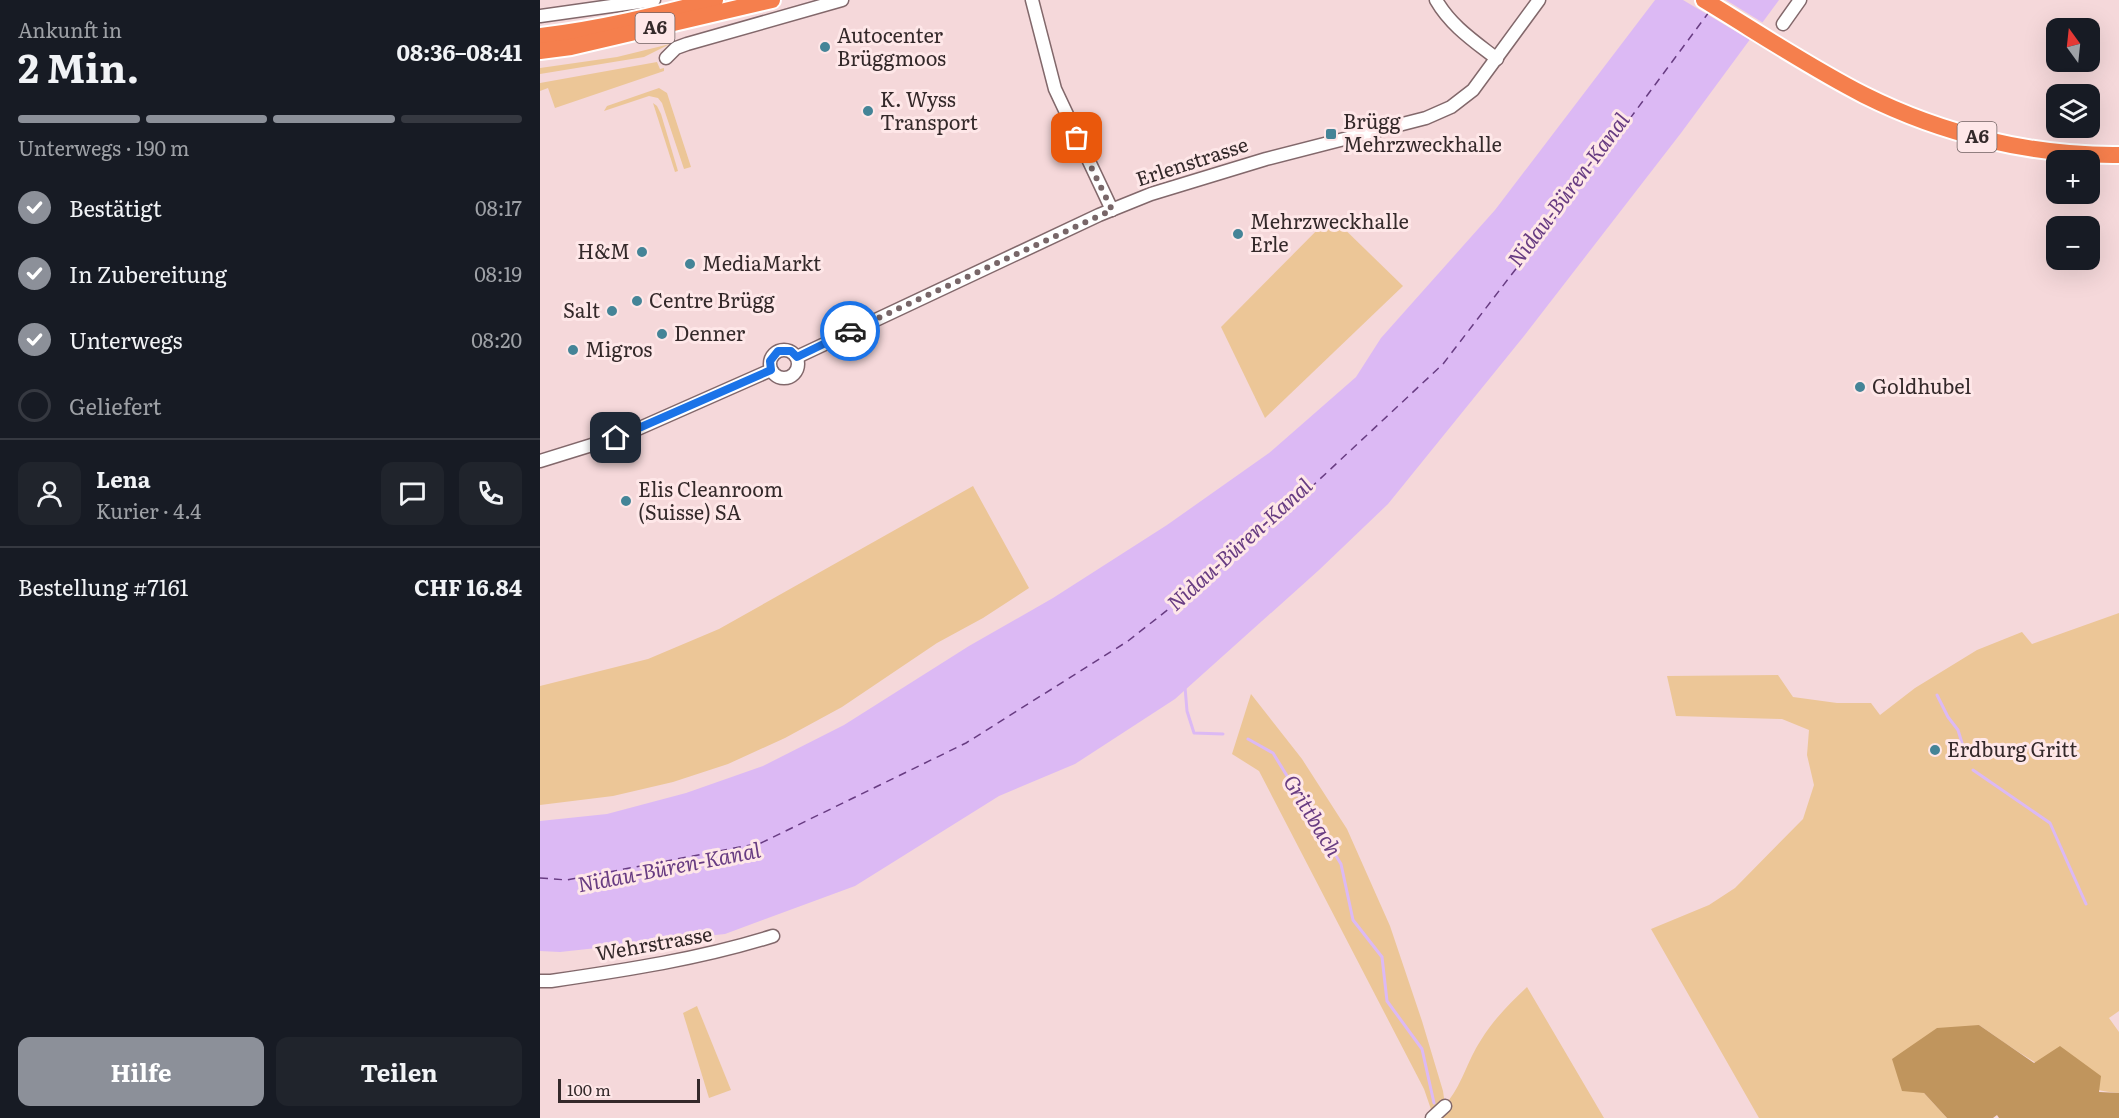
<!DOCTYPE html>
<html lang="de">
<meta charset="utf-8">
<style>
:root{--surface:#171b24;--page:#20242c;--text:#f1f3f6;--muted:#9ea1a6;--line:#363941;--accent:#8c9099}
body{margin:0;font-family:Literata,serif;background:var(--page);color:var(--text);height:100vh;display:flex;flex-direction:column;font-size:22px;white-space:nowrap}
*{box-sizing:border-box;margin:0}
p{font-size:20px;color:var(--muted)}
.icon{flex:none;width:33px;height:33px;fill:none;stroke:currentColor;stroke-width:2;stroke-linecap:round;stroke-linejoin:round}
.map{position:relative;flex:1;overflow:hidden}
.sheet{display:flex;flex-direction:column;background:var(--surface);width:540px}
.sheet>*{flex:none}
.needle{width:39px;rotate:345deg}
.controls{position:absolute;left:1506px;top:18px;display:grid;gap:12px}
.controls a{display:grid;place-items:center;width:54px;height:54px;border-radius:12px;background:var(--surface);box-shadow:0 6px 24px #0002;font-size:30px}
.scale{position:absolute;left:18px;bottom:15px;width:142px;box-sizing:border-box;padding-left:6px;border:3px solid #34292a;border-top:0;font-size:16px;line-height:21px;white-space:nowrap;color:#34292a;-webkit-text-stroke:4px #fee7e8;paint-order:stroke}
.pin{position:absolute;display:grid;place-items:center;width:51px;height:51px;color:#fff;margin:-26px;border-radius:12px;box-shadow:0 3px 9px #0006}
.courier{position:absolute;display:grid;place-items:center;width:60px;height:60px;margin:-30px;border:4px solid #1a73e8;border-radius:50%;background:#fff;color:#222;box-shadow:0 2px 8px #0007}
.headline em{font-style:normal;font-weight:700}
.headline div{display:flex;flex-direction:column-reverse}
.headline{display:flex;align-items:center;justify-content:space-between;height:102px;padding:0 18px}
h1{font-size:39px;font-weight:700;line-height:45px}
.bar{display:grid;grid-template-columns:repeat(4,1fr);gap:9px 6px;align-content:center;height:72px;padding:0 18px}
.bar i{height:8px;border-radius:4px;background:var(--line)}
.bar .selected{background:var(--accent)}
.bar p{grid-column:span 4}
.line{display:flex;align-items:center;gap:15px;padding:0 18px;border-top:2px solid var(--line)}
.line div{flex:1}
.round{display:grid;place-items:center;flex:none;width:63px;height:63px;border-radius:12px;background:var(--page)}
ol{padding:0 18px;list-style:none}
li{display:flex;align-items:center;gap:18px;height:66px}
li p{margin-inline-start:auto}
li .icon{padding:6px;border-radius:50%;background:var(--accent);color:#fff;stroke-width:4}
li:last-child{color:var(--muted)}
li i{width:33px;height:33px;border:3px solid var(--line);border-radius:50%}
.button{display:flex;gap:12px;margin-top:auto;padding:12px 18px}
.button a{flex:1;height:69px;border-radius:12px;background:var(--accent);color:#fff;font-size:24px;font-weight:700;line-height:69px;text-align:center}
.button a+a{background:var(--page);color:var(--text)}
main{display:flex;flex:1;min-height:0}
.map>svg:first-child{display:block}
.green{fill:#ecc697}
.forest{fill:#c0955d}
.water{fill:#dcb9f4}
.pier{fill:#f5d8da}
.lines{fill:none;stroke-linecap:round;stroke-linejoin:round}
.stream{stroke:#dcb9f4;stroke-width:3}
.ferry{stroke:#683c82;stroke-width:1.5;stroke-dasharray:8 6;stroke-linecap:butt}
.minor-casing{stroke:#82686b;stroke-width:15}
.highway-casing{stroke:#fff;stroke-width:20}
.minor{stroke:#fff;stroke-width:12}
.highway{stroke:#f57f4d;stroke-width:16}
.done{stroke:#786668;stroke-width:6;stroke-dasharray:0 10.8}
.route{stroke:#1a73e8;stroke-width:8}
.poi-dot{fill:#448497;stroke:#fee7e8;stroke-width:2}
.labels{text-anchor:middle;stroke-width:6;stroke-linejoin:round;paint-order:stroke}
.shield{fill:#fee7e8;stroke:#716263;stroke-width:1.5}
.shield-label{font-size:18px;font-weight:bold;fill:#34292a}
.poi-label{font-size:20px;fill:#34292a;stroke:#fee7e8;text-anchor:start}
.street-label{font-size:20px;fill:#34292a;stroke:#fee7e8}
.water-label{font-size:21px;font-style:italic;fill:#683c82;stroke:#fee7e8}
</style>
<main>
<section class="sheet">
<div class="headline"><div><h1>2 Min.</h1><p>Ankunft in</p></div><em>08:36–08:41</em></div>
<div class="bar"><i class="selected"></i><i class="selected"></i><i class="selected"></i><i></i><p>Unterwegs · 190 m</p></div>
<ol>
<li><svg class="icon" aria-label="check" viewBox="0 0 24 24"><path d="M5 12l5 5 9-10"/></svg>Bestätigt<p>08:17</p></li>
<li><svg class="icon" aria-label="check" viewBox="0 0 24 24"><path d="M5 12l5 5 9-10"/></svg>In Zubereitung<p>08:19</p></li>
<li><svg class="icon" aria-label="check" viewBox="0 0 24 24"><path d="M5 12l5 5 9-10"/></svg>Unterwegs<p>08:20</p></li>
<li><i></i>Geliefert</li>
</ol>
<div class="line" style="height:108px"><a class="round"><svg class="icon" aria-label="person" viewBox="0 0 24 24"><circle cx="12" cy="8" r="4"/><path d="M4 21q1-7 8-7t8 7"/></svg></a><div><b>Lena</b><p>Kurier · 4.4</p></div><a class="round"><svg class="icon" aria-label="chat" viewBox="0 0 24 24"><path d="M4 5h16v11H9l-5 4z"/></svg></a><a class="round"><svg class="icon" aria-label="phone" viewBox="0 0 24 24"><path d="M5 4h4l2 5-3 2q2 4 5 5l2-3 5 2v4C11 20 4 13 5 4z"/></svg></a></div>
<div class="line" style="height:78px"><div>Bestellung #7161</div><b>CHF 16.84</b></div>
<div class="button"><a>Hilfe</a><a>Teilen</a></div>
</section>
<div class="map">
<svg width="1579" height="1118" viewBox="0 0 1579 1118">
<rect width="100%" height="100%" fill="#f5d8da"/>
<g class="green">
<path d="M 130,44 L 104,57 L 0,74 L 0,68 L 77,57 Z"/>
<path d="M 117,62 L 120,69 L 124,68 L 124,71 L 15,108 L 8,88 L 0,91 L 0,83 Z"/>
<path d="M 119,88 L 127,93 L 151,167 L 144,169 L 122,103 L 118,98 L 109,96 L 64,111 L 67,106 Z"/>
<path d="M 113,103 L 117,106 L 121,114 L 138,171 L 135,172 Z"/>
<path d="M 791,216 L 863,286 L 725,418 L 681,327 Z"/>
<path d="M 433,486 L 489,588 L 443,618 L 397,643 L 302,707 L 245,738 L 188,764 L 133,782 L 73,796 L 0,805 L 0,686 L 108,659 L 179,629 Z"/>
<path d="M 1579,613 L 1579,1011 L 1569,1018 L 1579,1032 L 1579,1093 C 1528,1090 1480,1053 1439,1025 L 1384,1093 L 1407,1118 L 1219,1118 L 1111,929 L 1169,905 L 1195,888 L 1263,819 L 1274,785 L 1267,755 L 1269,730 L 1242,719 L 1136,716 L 1127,676 L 1238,675 L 1253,697 L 1297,703 L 1331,703 L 1340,715 L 1375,688 L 1437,650 L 1482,632 L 1492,644 Z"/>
<path d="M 711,694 L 762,759 L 807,829 L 850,926 L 882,1021 L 903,1091 L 905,1105 C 922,1086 927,1061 941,1040 C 953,1020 971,1002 987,987 L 1064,1118 L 894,1118 L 884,1089 L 719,771 L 692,754 Z"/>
<path d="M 157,1006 L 191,1090 L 169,1098 L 143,1013 Z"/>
</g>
<path class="forest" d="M 1439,1025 L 1494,1063 L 1520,1046 L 1561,1076 L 1559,1092 L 1579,1093 L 1579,1118 L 1459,1118 L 1457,1115 L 1453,1118 L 1407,1118 L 1384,1093 L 1362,1091 L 1352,1059 L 1397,1028 Z"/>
<path class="water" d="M 1115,0 L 1239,0 L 1141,133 L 984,336 L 848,504 L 779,570 L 635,699 L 535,764 L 459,796 L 315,886 L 185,934 L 20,952 L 0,951 L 0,821 L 67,814 L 146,793 L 223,766 L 304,725 L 429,646 L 513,598 L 627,525 L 729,453 L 816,377 L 841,338 L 955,210 Z"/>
<path class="pier" d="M 1143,0 L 1186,0 L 1225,24 L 1212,41 Z"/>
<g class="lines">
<g class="stream">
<path d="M 645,687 L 647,711 L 654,733 L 683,734"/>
<path d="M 1397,695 L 1408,717 L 1418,730 L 1422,743 L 1432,759"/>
<path d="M 708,739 L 733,753 L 801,864 L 813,920 L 842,957 L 847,1001 L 882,1049 L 894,1103"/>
<path d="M 1433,770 L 1510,823 L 1546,904"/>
</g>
<path class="ferry" d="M 0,878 L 27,880 L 221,843 L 426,743 L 588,641 L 705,549 L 903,364 L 1054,167 L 1169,12"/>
<defs>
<g id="minor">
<path d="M 492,0 L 515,89 L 572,210"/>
<path d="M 896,0 C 911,26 934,41 957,59"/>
<path d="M 0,16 L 114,0"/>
<path d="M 1243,24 L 1260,0"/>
<path d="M 126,58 L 136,48 L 147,44 L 302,0"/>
<circle cx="244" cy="364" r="14"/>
<path d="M 257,357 L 559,215 L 611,194 L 726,159 L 886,118 L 911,107 L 933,90 L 999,0"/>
<path d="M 0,461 L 84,435 L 231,370"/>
<path d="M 0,981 L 11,981 C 86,970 160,959 233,936"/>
<path d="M 892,1118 L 905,1106"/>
</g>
<g id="highway">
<path d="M 1164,0 C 1217,32 1269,67 1324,95 C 1402,134 1491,156 1579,155"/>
<path d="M 0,36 C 60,29 117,15 175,0"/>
<path d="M 0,51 L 31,47 L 232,0"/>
</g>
</defs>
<use href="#minor" class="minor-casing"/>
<use href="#highway" class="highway-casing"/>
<use href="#minor" class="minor"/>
<use href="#highway" class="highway"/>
</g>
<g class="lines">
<path class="done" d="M 310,331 L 572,210 L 537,138"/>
<path class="route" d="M 76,438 L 231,370 L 230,361 L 238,351 L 251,351 L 257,357 L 310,331"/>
</g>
<g class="poi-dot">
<circle cx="285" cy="47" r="6"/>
<circle cx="328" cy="111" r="6"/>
<rect x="785" y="128" width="12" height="12" rx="3"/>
<circle cx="698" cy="234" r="6"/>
<circle cx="102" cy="252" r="6"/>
<circle cx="150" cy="264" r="6"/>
<circle cx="97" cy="301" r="6"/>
<circle cx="72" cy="311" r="6"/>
<circle cx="122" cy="334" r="6"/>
<circle cx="33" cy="350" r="6"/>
<circle cx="1320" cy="387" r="6"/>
<circle cx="86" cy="501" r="6"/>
<circle cx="1395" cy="750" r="6"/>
</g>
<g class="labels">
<g class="shield">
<rect x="95.5" y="13" width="39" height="30" rx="4.5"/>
<rect x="1417.5" y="122" width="39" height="30" rx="4.5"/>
</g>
<g class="shield-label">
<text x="115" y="34">A6</text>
<text x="1437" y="143">A6</text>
</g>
<g class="poi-label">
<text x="297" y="43">Autocenter<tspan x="297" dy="23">Brüggmoos</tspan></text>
<text x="340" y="107">K. Wyss<tspan x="340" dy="23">Transport</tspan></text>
<text x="803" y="129">Brügg<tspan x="803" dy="23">Mehrzweckhalle</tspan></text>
<text x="710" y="229">Mehrzweckhalle<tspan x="710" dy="23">Erle</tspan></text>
<text x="90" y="259" text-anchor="end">H&amp;M</text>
<text x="162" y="271">MediaMarkt</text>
<text x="109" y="308">Centre Brügg</text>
<text x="60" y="318" text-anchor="end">Salt</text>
<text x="134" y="341">Denner</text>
<text x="45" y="357">Migros</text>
<text x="1332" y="394">Goldhubel</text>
<text x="98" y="497">Elis Cleanroom<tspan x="98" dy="23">(Suisse) SA</tspan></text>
<text x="1407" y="757">Erdburg Gritt</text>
</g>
<g class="street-label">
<text transform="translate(652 162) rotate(-18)" y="7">Erlenstrasse</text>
<text transform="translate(114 944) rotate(-10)" y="7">Wehrstrasse</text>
</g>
<g class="water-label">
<text transform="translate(1029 190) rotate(-53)" y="7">Nidau-Büren-Kanal</text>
<text transform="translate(700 545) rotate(-42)" y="7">Nidau-Büren-Kanal</text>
<text transform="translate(772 816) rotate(59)" y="7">Grittbach</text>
<text transform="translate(129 868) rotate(-11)" y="7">Nidau-Büren-Kanal</text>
</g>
</g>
</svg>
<div class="controls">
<a><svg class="needle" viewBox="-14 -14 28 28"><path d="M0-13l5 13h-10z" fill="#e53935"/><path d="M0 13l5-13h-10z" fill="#9ea1a6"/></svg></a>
<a><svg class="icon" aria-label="layers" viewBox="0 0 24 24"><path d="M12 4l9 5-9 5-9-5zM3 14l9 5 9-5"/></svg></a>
<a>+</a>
<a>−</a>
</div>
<div class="scale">100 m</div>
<div class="pin" style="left:537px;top:138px;background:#ea580c"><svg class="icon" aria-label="bag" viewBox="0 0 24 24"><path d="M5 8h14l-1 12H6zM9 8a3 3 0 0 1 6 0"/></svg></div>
<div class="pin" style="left:76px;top:438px;background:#1f2937"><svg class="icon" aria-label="home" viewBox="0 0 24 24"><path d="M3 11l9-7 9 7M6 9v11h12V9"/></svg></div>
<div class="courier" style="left:310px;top:331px"><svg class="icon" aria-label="car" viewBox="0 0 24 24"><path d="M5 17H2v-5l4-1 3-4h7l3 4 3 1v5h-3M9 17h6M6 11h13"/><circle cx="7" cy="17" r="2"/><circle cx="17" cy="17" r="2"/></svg></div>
</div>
</main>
